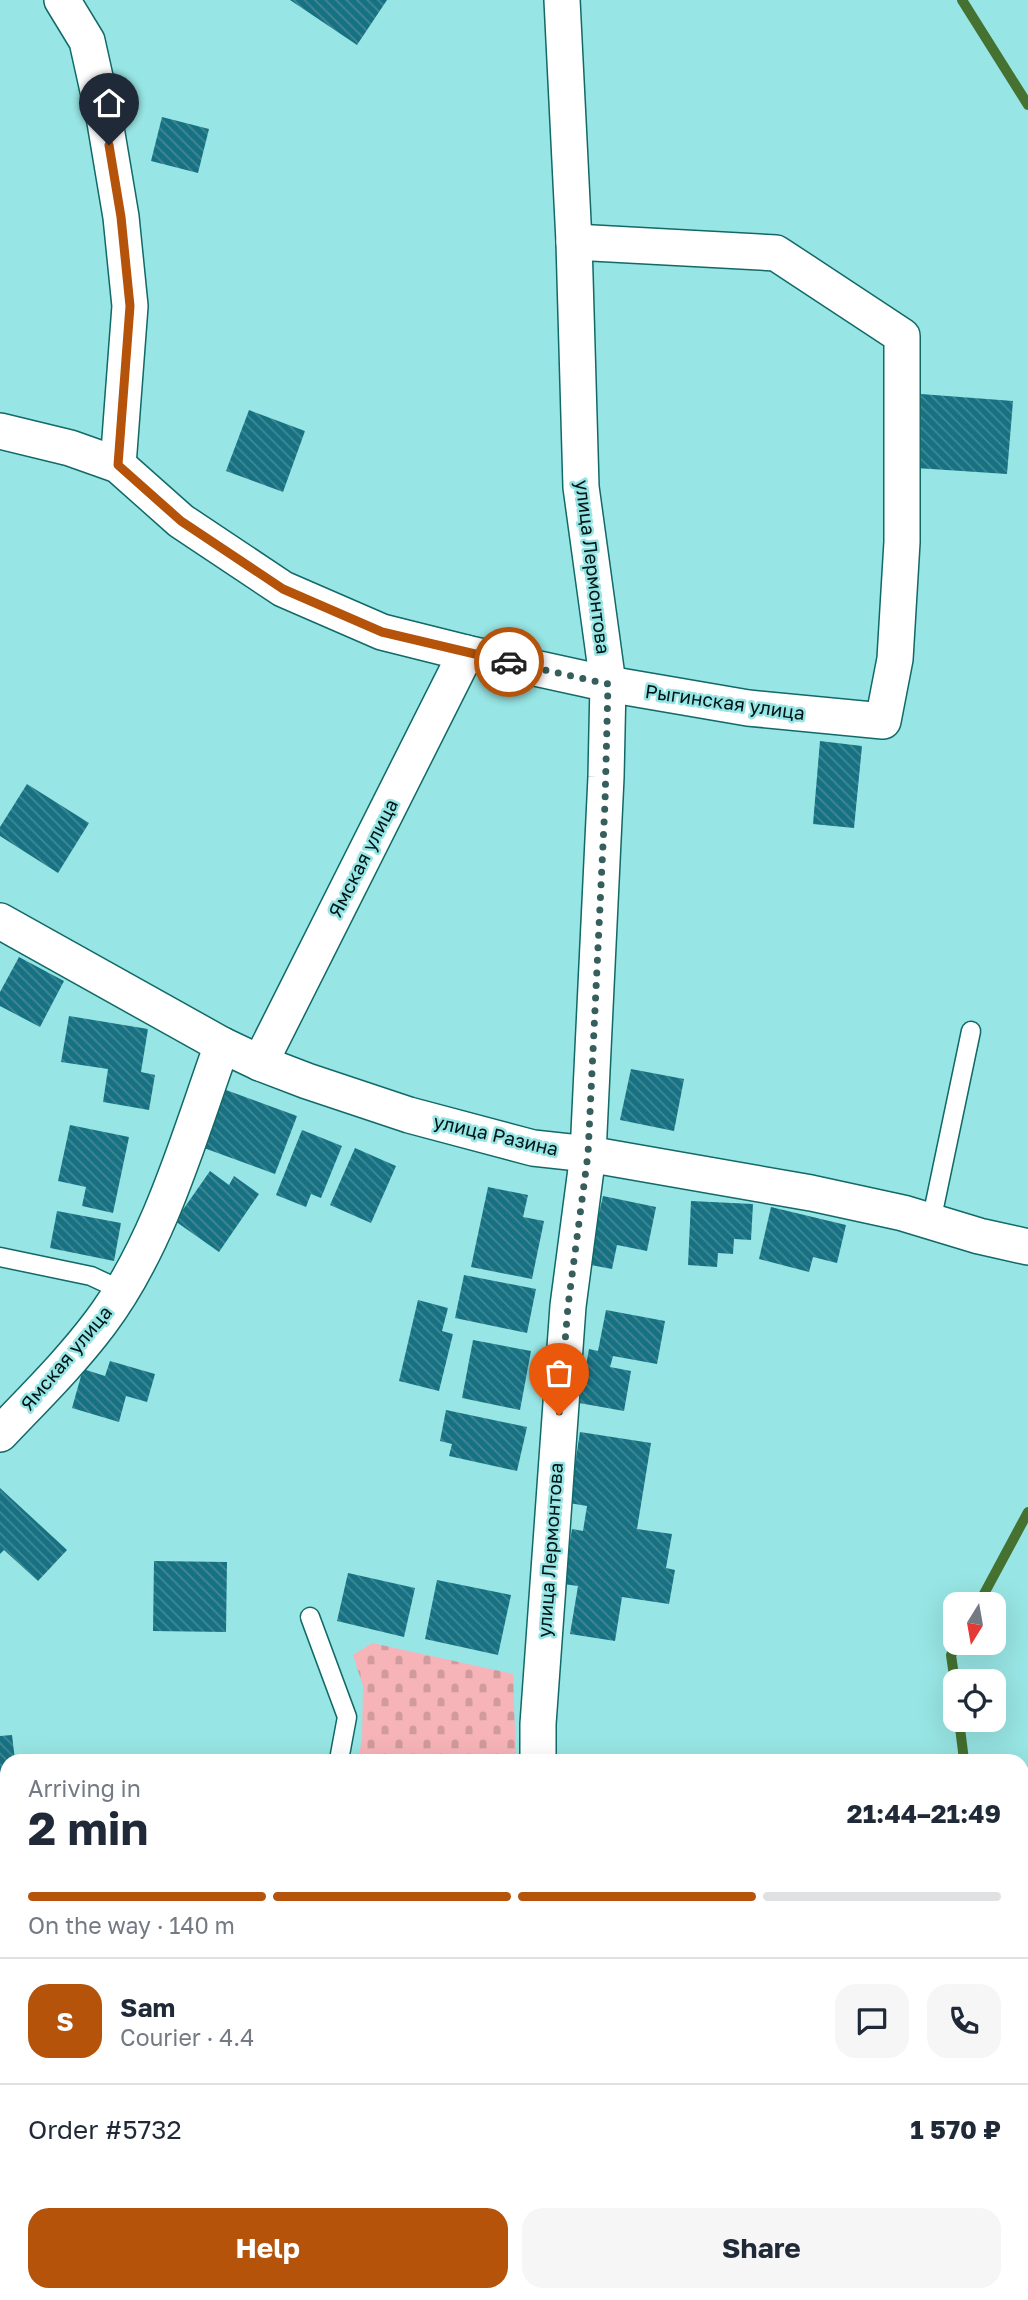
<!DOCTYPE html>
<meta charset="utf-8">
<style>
:root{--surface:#fff;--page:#f6f6f7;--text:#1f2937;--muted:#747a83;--line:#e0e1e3;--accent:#b45309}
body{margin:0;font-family:"Golos Text",sans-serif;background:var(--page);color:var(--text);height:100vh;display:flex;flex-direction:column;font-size:26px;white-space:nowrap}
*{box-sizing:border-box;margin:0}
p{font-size:23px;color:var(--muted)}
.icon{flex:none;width:38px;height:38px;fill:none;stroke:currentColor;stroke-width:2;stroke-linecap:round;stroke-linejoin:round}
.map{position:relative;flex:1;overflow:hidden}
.drawer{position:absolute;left:0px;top:1754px;width:1029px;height:548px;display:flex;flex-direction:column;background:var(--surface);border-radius:21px 21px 0 0;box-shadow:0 7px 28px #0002}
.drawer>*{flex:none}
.needle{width:46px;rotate:191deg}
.tools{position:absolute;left:943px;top:1592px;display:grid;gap:14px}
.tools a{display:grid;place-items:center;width:63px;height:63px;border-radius:14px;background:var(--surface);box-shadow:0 7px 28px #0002;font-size:35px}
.pin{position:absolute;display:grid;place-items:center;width:60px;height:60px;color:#fff;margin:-72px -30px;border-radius:50% 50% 50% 0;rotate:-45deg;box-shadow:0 0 7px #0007}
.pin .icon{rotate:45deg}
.courier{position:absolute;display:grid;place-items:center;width:70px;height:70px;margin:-35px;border:5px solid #b45309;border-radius:50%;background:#fff;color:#222;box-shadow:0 2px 9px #0007}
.head em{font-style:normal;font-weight:700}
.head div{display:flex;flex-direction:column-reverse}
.head{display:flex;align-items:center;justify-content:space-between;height:119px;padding:0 28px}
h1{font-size:46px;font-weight:700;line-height:52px}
.bar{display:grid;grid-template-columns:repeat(4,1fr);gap:10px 7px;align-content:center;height:84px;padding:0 28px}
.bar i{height:9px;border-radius:5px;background:var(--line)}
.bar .on{background:var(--accent)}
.bar p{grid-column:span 4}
.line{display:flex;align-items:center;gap:18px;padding:0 28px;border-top:2px solid var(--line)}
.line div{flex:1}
.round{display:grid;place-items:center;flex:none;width:74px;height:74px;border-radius:21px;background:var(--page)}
.primary-button{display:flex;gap:14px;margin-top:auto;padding:14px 28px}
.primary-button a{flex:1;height:80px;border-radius:21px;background:var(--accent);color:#fff;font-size:28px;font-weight:700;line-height:80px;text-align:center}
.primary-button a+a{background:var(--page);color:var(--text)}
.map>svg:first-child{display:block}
.cemetery{fill:url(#cemetery-stones)}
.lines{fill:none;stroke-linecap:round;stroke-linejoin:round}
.stream{stroke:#457230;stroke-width:10}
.building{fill:url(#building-back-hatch)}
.service-casing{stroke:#116968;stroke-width:21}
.minor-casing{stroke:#116968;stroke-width:38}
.path{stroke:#4a7b7a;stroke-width:4.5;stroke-dasharray:2 5;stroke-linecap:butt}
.service{stroke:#fff;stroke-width:18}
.minor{stroke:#fff;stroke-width:35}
.done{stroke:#355e5d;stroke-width:7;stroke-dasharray:0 12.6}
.route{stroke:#b45309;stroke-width:9}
.labels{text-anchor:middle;stroke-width:5;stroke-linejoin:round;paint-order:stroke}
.street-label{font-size:19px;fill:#001515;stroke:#97e5e4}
</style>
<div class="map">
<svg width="1028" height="2300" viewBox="0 0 1028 2300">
<defs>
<pattern id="cemetery-stones" width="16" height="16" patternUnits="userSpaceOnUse" patternTransform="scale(1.75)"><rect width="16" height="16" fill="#f6b4b8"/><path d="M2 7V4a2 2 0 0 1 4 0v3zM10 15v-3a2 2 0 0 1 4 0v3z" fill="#d19a9d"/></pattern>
<pattern id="building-back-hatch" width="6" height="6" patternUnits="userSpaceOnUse" patternTransform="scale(1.75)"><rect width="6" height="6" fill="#167283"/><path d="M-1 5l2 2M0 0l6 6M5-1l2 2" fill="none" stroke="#458793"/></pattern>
</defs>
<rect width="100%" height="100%" fill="#97e5e4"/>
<g class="cemetery">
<path d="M 372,1643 L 513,1674 L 516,1760 L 357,1760 L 362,1741 L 363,1686 L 353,1655 Z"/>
<path d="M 73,2294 L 417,2294 L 385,2300 L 76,2300 Z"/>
</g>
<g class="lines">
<g class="stream">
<path d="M 962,0 L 1028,105"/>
<path d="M 978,1605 L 1028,1512"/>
<path d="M 956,1690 L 951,1655 L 958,1643"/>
<path d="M 959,1720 L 964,1760"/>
<path d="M 995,2300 L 995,2294"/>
</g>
</g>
<g class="building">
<path d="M 290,0 L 387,0 L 357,45 Z"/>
<path d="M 162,117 L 209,129 L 198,173 L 151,161 Z"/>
<path d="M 921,394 L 1013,401 L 1007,474 L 916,468 Z"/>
<path d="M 249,410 L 305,431 L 283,492 L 226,471 Z"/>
<path d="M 820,741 L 862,746 L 854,828 L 813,824 Z"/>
<path d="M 27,784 L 89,823 L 58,873 L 0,836 L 0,827 Z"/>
<path d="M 19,957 L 64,981 L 40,1027 L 0,1006 L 0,992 Z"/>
<path d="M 69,1016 L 148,1029 L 141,1072 L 155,1075 L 149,1110 L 103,1102 L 108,1069 L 61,1062 Z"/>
<path d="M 631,1069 L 684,1079 L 674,1131 L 620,1120 Z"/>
<path d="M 226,1090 L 297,1116 L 275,1174 L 204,1148 Z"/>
<path d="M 70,1125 L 129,1137 L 113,1213 L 82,1206 L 86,1187 L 58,1181 Z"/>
<path d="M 302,1130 L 342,1146 L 321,1198 L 311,1194 L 306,1207 L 276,1195 Z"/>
<path d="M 355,1148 L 396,1166 L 371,1223 L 330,1205 Z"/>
<path d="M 210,1171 L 229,1185 L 234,1176 L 259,1194 L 219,1252 L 175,1221 Z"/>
<path d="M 488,1187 L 528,1195 L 523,1217 L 544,1221 L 532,1279 L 471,1267 Z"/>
<path d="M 603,1196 L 656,1207 L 647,1251 L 617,1245 L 612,1269 L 580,1263 L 594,1235 Z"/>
<path d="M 691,1201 L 753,1204 L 751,1240 L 734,1239 L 733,1254 L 718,1253 L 717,1267 L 688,1265 Z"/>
<path d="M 771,1207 L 846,1225 L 837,1263 L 813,1257 L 809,1272 L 759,1259 Z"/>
<path d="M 57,1211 L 121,1223 L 114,1261 L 50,1248 Z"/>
<path d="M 464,1275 L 536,1289 L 527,1333 L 455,1318 Z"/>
<path d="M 418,1300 L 448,1308 L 442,1331 L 453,1334 L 439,1391 L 399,1381 Z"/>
<path d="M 606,1310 L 665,1321 L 657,1364 L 613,1356 L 610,1367 L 631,1371 L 624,1411 L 579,1403 L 589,1349 L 598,1351 Z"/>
<path d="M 473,1340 L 531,1351 L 520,1410 L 462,1398 Z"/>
<path d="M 110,1361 L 155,1374 L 147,1402 L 126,1396 L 119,1422 L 72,1408 L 83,1369 L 105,1376 Z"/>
<path d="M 446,1410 L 527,1427 L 517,1471 L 449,1456 L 452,1444 L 440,1441 Z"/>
<path d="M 580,1432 L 651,1443 L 637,1529 L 672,1534 L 666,1568 L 675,1570 L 669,1604 L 622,1597 L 615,1641 L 570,1634 L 578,1586 L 563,1584 L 572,1529 L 583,1531 L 587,1506 L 569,1503 Z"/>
<path d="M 0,1488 L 67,1550 L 38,1581 L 4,1550 L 0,1554 Z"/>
<path d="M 154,1561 L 227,1562 L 226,1632 L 153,1631 Z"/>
<path d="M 348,1573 L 415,1588 L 404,1637 L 337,1621 Z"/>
<path d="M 437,1580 L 511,1595 L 498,1655 L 425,1639 Z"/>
<path d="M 12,1735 L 15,1760 L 7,1760 L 7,1771 L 0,1772 L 0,1736 Z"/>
</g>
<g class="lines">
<defs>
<g id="service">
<path d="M 931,1222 L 971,1031"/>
<path d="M 0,1257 L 91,1276 L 121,1290"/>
<path d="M 310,1617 L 347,1717 L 339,1760"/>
<path d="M 0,1937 L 7,1942"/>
</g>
<g id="minor">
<path d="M 62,0 L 87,41 L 105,122 L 121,217 L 130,306 L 118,465"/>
<path d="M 0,431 L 70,448 L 118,465 L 181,521 L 283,589 L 382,632 L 466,653 L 608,684 L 748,708 L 883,721 L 895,659 L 902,542 L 902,336 L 776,253 L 574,242"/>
<path d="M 0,921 L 222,1045 L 260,1063 L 307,1081 L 409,1115 L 533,1148 L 588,1154 L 811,1193 L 903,1213 L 979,1236 L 1028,1247"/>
<path d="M 260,1063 L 466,653"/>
<path d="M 0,1434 C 34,1398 70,1363 100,1323 C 159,1245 189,1137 222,1045"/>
<path d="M 538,1760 L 538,1724 L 568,1306 L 588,1154 L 606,777 L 608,684 L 581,487 L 574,242 L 562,0"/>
<path d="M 555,2294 L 555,2300"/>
</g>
</defs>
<use href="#service" class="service-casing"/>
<use href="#minor" class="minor-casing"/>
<g class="path">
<path d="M 0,2229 L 7,2239"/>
<path d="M 51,2294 L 55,2300"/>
</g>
<use href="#service" class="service"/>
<use href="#minor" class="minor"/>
</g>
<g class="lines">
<path class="done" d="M 509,662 L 608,684 L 605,803 L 588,1154 L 568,1306 L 559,1415"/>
<path class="route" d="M 109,145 L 121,217 L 130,306 L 118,465 L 181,521 L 283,589 L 382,632 L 509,662"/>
</g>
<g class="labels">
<g class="street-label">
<text transform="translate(593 567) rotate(83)" y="7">улица Лермонтова</text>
<text transform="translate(725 702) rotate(8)" y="7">Рыгинская улица</text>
<text transform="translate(363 858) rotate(-63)" y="7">Ямская улица</text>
<text transform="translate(496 1135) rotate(13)" y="7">улица Разина</text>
<text transform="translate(66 1358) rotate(-50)" y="7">Ямская улица</text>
<text transform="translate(550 1550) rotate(-86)" y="7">улица Лермонтова</text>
</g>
</g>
</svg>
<div class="tools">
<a><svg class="needle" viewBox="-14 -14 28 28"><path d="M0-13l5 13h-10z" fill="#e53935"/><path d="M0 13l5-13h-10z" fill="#747a83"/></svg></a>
<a><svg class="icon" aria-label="locate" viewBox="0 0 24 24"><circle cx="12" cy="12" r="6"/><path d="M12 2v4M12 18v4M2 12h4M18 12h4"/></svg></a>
</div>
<div class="pin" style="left:559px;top:1415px;background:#ea580c"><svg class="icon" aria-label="bag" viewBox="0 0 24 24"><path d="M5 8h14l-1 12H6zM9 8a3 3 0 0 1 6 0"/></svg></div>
<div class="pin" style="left:109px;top:145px;background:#1f2937"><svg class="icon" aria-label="home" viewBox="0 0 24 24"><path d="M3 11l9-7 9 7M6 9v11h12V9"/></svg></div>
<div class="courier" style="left:509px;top:662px"><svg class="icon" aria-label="car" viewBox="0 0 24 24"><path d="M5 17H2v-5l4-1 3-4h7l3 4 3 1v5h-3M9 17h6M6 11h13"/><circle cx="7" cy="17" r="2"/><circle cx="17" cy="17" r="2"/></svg></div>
<section class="drawer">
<div class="head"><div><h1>2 min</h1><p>Arriving in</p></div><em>21:44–21:49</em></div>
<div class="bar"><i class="on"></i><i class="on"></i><i class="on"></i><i></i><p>On the way · 140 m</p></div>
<div class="line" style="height:126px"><b class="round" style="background:var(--accent);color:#fff">S</b><div><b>Sam</b><p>Courier · 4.4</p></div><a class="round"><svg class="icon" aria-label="chat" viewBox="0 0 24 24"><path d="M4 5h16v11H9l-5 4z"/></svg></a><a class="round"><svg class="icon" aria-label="phone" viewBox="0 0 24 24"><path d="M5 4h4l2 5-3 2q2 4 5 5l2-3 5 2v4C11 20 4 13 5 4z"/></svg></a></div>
<div class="line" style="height:91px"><div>Order #5732</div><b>1 570 ₽</b></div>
<div class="primary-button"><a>Help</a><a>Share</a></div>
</section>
</div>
